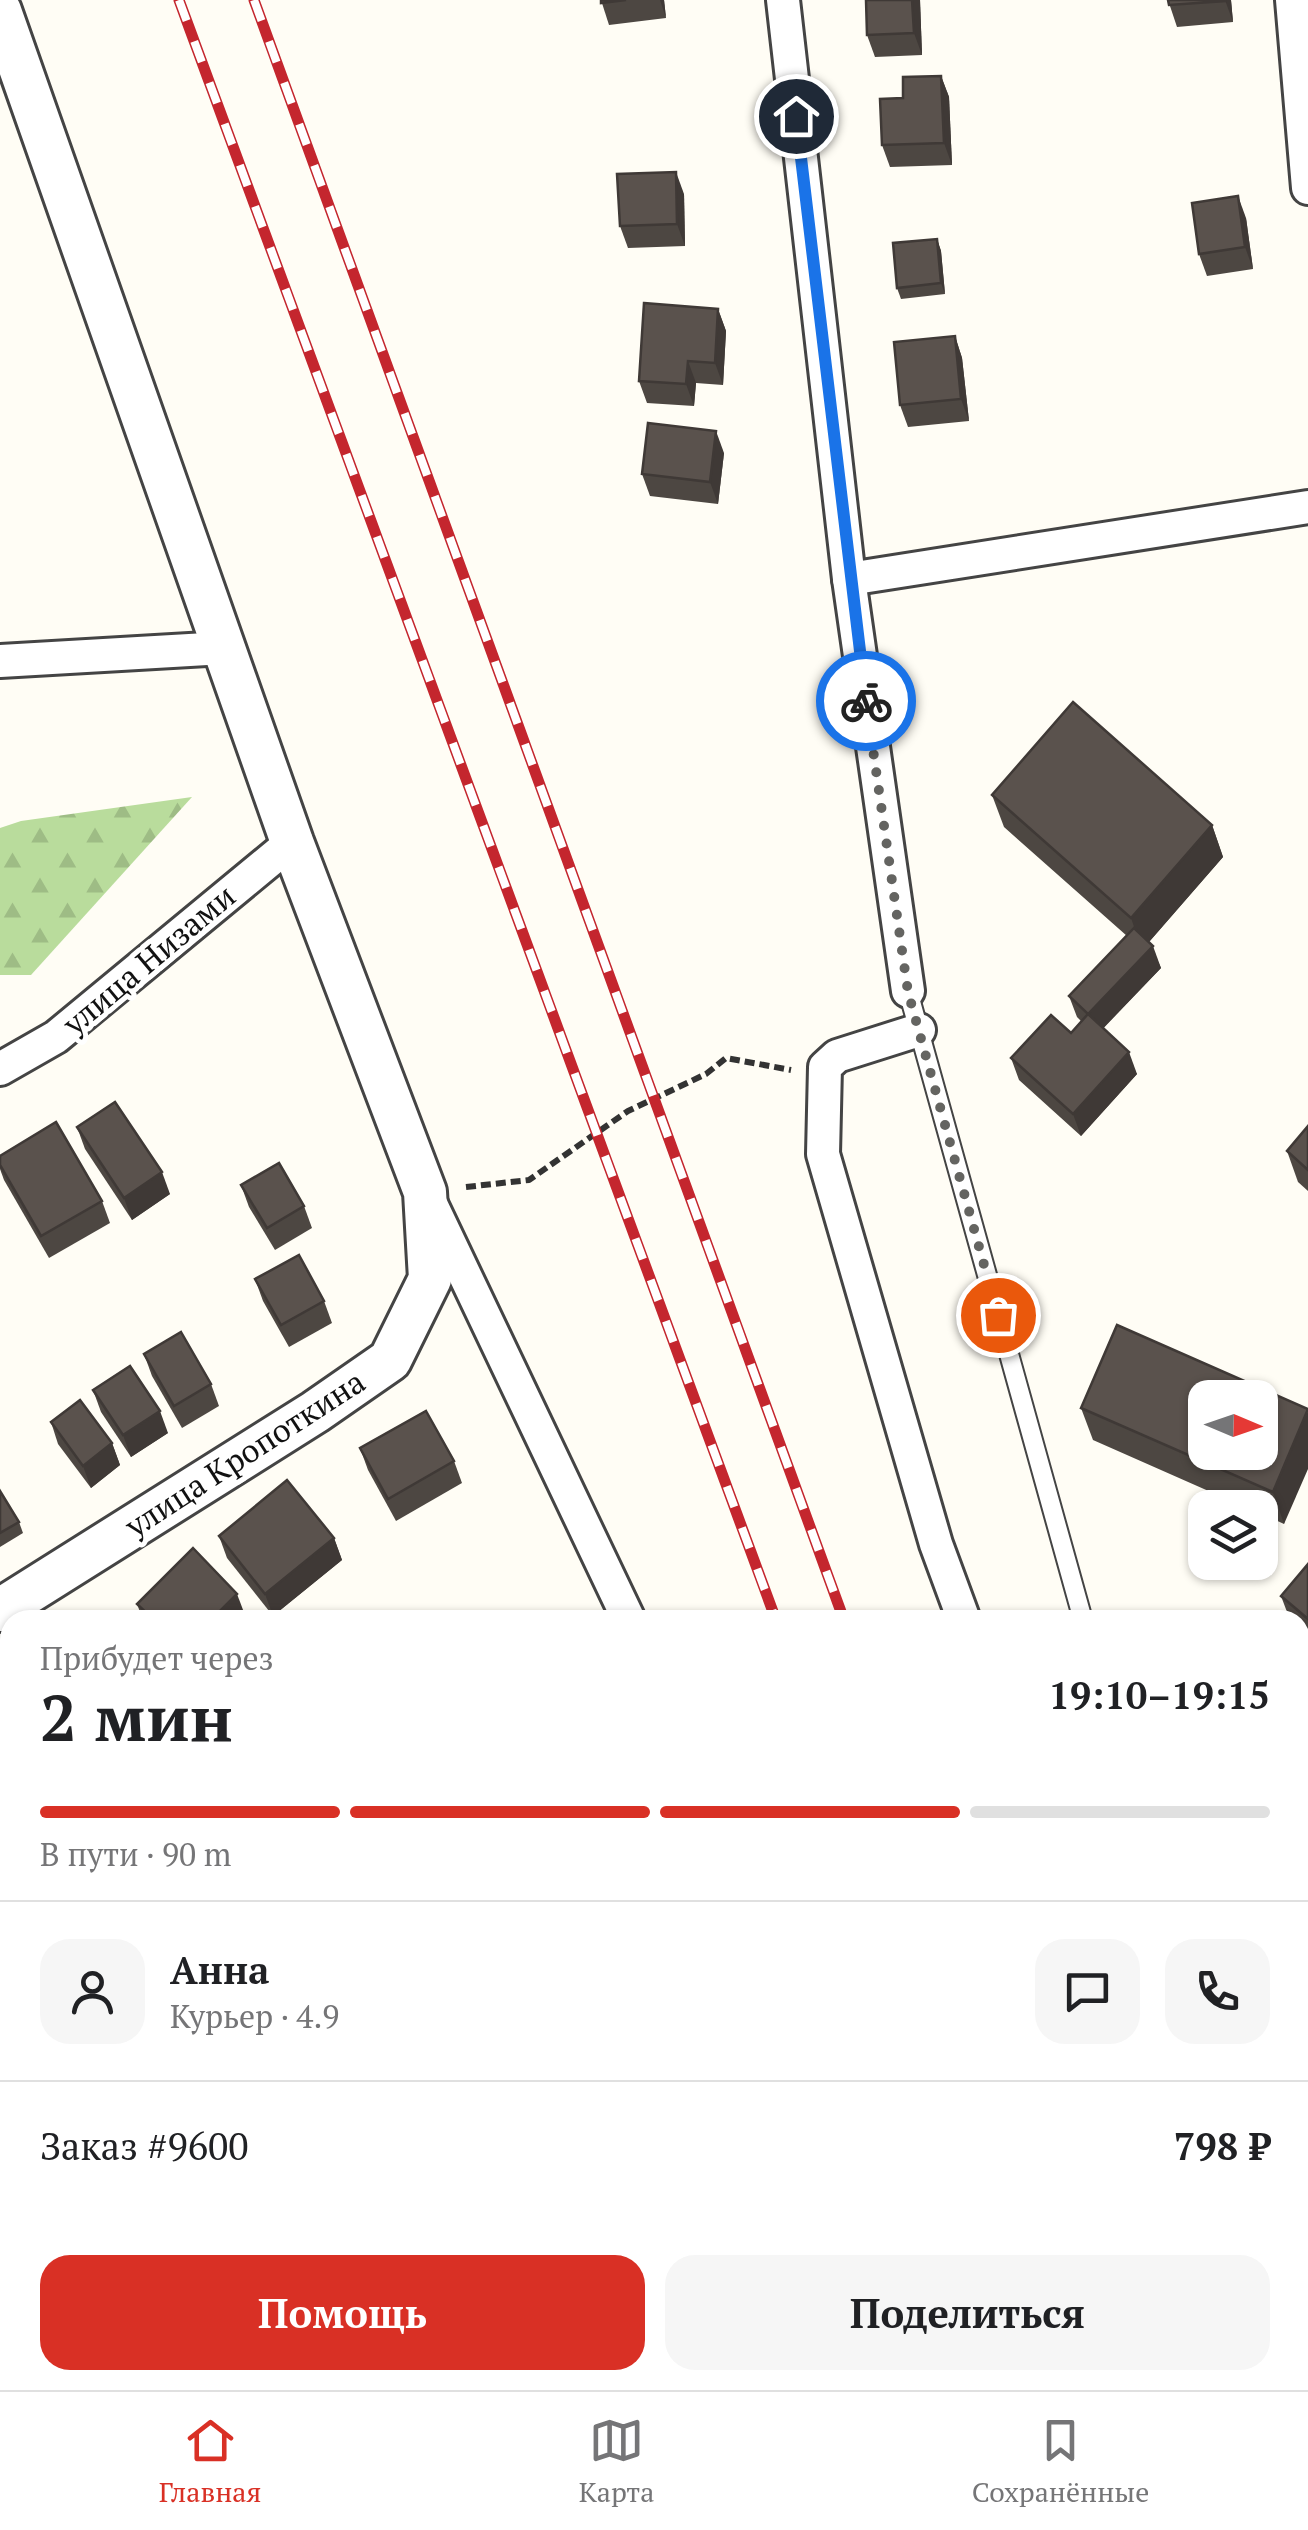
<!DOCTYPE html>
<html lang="ru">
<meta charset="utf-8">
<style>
:root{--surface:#fff;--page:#f6f6f6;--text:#202124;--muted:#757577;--line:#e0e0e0;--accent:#d93025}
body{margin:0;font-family:"PT Serif",serif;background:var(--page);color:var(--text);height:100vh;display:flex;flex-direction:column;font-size:38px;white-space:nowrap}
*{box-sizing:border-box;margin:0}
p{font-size:32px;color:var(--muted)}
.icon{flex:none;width:55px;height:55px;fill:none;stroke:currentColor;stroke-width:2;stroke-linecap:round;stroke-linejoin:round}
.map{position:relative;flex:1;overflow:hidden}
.side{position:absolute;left:0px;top:1610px;width:1310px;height:780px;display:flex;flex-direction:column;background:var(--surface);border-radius:30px 30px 0 0;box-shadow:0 2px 8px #0004}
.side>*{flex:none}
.needle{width:65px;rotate:92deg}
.controls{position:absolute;left:1188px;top:1380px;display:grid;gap:20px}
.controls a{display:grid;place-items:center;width:90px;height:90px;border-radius:20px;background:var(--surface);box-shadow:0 2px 8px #0004;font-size:50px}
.pin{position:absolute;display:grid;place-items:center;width:85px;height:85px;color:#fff;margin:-42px;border:5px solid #fff;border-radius:50%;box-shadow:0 2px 10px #0007}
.courier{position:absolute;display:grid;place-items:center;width:100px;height:100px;margin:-50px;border:8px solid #1a73e8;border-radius:50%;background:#fff;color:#222;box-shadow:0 2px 12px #0007}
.headline em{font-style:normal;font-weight:600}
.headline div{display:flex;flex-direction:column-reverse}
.headline{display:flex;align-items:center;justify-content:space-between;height:170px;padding:0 40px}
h1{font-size:65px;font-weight:600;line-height:75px}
.bar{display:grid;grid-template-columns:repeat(4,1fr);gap:15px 10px;align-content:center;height:120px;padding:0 40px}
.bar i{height:12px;border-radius:8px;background:var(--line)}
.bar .on{background:var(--accent)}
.bar p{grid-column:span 4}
.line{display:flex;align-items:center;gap:25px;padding:0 40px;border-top:2px solid var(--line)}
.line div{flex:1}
.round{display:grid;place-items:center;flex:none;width:105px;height:105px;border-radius:30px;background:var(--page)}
.cta{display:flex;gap:20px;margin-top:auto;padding:20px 40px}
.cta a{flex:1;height:115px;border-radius:30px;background:var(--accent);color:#fff;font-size:40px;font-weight:600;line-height:115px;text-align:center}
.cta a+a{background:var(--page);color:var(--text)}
.dock{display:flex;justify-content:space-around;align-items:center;height:140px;border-top:2px solid var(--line);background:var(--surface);font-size:28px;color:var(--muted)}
.dock a{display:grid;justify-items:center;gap:5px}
.dock .on{color:var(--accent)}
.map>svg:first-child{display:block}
.industrial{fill:url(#industrial-grid)}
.forest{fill:url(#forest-firs)}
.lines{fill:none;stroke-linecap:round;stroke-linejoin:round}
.service-casing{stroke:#444;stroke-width:22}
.minor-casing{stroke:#444;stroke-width:38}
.tertiary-casing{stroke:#444;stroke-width:48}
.path{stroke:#333;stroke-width:6;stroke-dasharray:10 5;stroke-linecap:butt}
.service{stroke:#fff;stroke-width:18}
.minor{stroke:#fff;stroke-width:32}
.tertiary{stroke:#fff;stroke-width:42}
.rail-casing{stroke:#c4262e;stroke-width:11}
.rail{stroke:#fff;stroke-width:8;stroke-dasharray:22;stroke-linecap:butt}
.wall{fill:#4d4742}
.shaded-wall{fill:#3f3936}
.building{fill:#5a524d;stroke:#3f3936;stroke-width:2.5;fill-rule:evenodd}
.done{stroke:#646461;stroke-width:10;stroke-dasharray:0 18}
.route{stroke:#1a73e8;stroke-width:12}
.labels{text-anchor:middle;stroke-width:10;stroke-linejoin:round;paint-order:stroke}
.street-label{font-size:32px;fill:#111;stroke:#fff}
</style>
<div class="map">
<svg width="1308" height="2390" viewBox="0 0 1308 2390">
<defs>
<pattern id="industrial-grid" width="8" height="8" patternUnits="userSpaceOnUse" patternTransform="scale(2.5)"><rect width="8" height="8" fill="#eee6ef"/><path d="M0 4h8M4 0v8" fill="none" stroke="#cbc4cc"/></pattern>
<pattern id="forest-firs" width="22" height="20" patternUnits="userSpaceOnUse" patternTransform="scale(2.5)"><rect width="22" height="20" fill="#b9dc9c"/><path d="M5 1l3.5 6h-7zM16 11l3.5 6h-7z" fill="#9ebc85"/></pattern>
</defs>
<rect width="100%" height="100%" fill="#fffdf5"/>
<path class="industrial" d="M 10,2306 L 10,2380 L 971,2380 L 974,2390 L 0,2390 L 0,2313 Z"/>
<path class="forest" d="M 192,797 L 31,975 L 0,975 L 0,828 L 21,821 Z"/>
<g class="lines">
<defs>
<g id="service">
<path d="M 908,991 L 1083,1620"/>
<path d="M 1300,2174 L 1308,2181"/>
<path d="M 434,2380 L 439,2390"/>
<path d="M 599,2380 L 602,2390"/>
<path d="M 700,2390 L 701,2380"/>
<path d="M 833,2390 L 833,2380"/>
</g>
<g id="minor">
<path d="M 783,0 L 849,579 L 908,991"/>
<path d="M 1292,0 L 1308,188"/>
<path d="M 849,579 L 1308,507"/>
<path d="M 0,661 L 224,648"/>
<path d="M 919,1030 L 837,1056 L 825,1067 L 823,1154 L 936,1544 L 964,1620"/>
<path d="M 0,1069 L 56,1037 L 292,842"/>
<path d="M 431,1204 L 629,1620"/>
<path d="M 0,2297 L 10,2290"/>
<path d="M 1298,2380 L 1307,2390"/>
</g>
<path id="tertiary" d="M 0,11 L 292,842 L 425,1192 L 430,1279 L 390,1360 L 315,1412 L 0,1610"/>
</defs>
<use href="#service" class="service-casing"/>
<use href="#minor" class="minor-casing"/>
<use href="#tertiary" class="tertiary-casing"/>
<path class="path" d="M 466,1187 L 529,1180 L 628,1111 L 706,1074 L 726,1058 L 791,1070"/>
<use href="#service" class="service"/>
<use href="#minor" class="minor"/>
<use href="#tertiary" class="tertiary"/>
<defs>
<g id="rail">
<path d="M 179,0 L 776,1620"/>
<path d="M 254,0 L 844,1620"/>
<path d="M 1057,2380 L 1060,2390"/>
<path d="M 1185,2380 L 1193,2390"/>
</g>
</defs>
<use href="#rail" class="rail-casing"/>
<use href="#rail" class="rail"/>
</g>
<g class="wall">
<path d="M 601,0 L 664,0 L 666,18 L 609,25 Z"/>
<path d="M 866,0 L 920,0 L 922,55 L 875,57 L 867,35 Z"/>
<path d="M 1168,0 L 1231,0 L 1233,22 L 1177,27 Z"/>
<path d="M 941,76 L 949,97 L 952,165 L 890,167 L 882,145 L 903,98 Z"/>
<path d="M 684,194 L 685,246 L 628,248 L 620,226 Z"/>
<path d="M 1246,218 L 1253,269 L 1207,276 L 1199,254 Z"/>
<path d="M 937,239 L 941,251 L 945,294 L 901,299 L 897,288 Z"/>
<path d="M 718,309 L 726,331 L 723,385 L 696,383 L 694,406 L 647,403 L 639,381 Z"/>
<path d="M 955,336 L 962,358 L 969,421 L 908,427 L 900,405 Z"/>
<path d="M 724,453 L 718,504 L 650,496 L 642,474 Z"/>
<path d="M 992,795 L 1212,825 L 1223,857 L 1149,942 L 1161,968 L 1103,1028 L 1137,1074 L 1081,1136 L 1019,1080 L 1011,1058 L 1071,1033 L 1081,1021 L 1077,1017 L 1069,996 L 1127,936 L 1004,827 Z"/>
<path d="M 1308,1126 L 1308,1191 L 1298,1182 L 1287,1151 Z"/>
<path d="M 77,1127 L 170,1194 L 132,1220 L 85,1149 Z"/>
<path d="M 0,1156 L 102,1201 L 110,1223 L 49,1258 L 4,1180 L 0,1169 Z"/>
<path d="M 241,1185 L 304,1206 L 312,1228 L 275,1250 L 249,1207 Z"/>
<path d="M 255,1279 L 324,1301 L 332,1323 L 289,1347 L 263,1301 Z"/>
<path d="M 144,1354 L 211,1384 L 219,1406 L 182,1428 L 152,1376 Z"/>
<path d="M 93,1390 L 168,1433 L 131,1457 L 101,1412 Z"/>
<path d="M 1081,1408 L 1308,1409 L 1284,1524 L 1260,1513 L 1260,1508 L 1247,1508 L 1093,1440 Z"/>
<path d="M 51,1422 L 112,1443 L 120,1465 L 91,1488 L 58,1444 Z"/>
<path d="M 360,1448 L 454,1461 L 462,1483 L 396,1521 L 368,1470 Z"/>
<path d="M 0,1491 L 19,1522 L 23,1533 L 0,1547 Z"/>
<path d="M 219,1536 L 334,1538 L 342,1560 L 273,1616 L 227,1558 Z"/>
<path d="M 1308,1564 L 1308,1647 L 1300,1640 L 1300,1620 L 1290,1620 L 1281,1596 Z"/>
<path d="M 137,1604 L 245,1615 L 241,1620 L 143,1620 Z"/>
<path d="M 1308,1924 L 1308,2128 L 1300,2121 L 1300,1934 Z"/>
<path d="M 10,2303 L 10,2374 L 0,2358 L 0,2309 Z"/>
<path d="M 14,2380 L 94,2380 L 78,2390 L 20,2390 Z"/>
</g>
<g class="shaded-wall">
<path d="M 660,0 L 664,0 L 666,18 Z"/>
<path d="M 912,0 L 920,0 L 922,55 L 914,33 Z"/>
<path d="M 1225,0 L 1231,0 L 1233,22 Z"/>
<path d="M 941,76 L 949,97 L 952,165 L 944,143 Z"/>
<path d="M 676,172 L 684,194 L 685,246 L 677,224 Z"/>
<path d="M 1238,196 L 1246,218 L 1253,269 L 1245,247 Z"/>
<path d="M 937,239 L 941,251 L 945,294 L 941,283 Z"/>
<path d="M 718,309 L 726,331 L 723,385 L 715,363 Z"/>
<path d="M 955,336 L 962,358 L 969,421 L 961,399 Z"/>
<path d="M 688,361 L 696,383 L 694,406 L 686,384 Z"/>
<path d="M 716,431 L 724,453 L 718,504 L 710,482 Z"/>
<path d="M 1212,825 L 1223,857 L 1142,950 L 1131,918 Z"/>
<path d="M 1153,946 L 1161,968 L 1096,1036 L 1088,1014 Z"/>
<path d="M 1129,1052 L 1137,1074 L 1081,1136 L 1073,1114 Z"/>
<path d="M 162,1172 L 170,1194 L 132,1220 L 124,1198 Z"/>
<path d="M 160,1411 L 168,1433 L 131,1457 L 123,1435 Z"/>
<path d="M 1308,1411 L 1308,1469 L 1284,1524 L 1273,1492 Z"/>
<path d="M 112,1443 L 120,1465 L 91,1488 L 83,1466 Z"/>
<path d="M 334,1538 L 342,1560 L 273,1616 L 265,1594 Z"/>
<path d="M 237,1594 L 245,1615 L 241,1620 L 211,1620 Z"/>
</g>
<g class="building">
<path d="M 601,0 L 626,0 L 601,3 Z"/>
<path d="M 866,0 L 912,0 L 914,33 L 867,35 Z"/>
<path d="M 1168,0 L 1225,0 L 1225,1 L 1169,5 Z"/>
<path d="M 941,76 L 944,143 L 882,145 L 880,99 L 903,98 L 903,77 Z"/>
<path d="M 676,172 L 677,224 L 620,226 L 617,174 Z"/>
<path d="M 1238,196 L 1245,247 L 1199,254 L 1192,203 Z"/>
<path d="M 937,239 L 941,283 L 897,288 L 893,243 Z"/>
<path d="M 644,303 L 718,309 L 715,363 L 688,361 L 686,384 L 639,381 Z"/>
<path d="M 955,336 L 961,399 L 900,405 L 894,342 Z"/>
<path d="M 648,423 L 716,431 L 710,482 L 642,474 Z"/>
<path d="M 1073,702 L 1212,825 L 1131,918 L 992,795 Z"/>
<path d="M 1134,928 L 1153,946 L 1088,1014 L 1069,996 Z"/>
<path d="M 1088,1014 L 1129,1052 L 1073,1114 L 1011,1058 L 1051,1015 L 1071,1033 Z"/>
<path d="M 115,1102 L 162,1172 L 124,1198 L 77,1127 Z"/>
<path d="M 56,1122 L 102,1201 L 41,1236 L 0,1165 L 0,1156 Z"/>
<path d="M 1308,1126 L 1308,1170 L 1287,1151 Z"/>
<path d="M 279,1163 L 304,1206 L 267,1228 L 241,1185 Z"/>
<path d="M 299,1255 L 324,1301 L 281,1325 L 255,1279 Z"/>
<path d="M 1117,1325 L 1308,1409 L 1273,1492 L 1081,1408 ZM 1205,1398 L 1260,1398 L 1260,1452 L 1205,1452 Z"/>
<path d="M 181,1332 L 211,1384 L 174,1406 L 144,1354 Z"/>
<path d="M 130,1366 L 160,1411 L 123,1435 L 93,1390 Z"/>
<path d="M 80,1400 L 112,1443 L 83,1466 L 51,1422 Z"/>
<path d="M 426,1411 L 454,1461 L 388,1499 L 360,1448 Z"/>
<path d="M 287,1480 L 334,1538 L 265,1594 L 219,1536 Z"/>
<path d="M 0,1491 L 19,1522 L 0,1533 Z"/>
<path d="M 193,1548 L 237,1594 L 211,1620 L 154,1620 L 137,1604 Z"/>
<path d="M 1308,1564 L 1308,1619 L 1281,1596 Z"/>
<path d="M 1308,1924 L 1308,2100 L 1300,2094 L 1300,1934 Z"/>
<path d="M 10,2303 L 10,2361 L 0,2345 L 0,2309 Z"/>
</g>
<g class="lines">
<path class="done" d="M 866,701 L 908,992 L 998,1315"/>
<path class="route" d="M 796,116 L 866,701"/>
</g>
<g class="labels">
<g class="street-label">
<text transform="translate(149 960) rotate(-40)" y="11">улица Низами</text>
<text transform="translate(245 1454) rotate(-33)" y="11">улица Кропоткина</text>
</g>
</g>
</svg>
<div class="controls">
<a><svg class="needle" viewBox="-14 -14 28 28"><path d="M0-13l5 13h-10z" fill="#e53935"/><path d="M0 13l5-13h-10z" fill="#757577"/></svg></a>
<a><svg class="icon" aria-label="layers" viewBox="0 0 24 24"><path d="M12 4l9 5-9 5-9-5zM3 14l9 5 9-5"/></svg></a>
</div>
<div class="pin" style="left:998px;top:1315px;background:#ea580c"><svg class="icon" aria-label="bag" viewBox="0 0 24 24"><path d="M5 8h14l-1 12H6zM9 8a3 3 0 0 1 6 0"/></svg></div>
<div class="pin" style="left:796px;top:116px;background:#1f2937"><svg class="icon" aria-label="home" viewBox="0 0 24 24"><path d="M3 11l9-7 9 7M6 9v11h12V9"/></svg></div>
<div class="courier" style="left:866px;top:701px"><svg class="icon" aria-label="bike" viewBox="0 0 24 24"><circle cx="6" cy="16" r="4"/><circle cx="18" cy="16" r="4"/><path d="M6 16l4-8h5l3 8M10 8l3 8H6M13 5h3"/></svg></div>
<section class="side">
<div class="headline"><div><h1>2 мин</h1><p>Прибудет через</p></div><em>19:10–19:15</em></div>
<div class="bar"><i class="on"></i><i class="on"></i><i class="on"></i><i></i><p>В пути · 90 m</p></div>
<div class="line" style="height:180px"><a class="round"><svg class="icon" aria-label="person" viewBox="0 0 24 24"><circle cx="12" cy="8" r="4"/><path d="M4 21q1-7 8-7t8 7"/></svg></a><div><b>Анна</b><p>Курьер · 4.9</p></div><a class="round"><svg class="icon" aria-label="chat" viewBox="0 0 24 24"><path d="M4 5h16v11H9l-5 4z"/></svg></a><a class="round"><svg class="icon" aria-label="phone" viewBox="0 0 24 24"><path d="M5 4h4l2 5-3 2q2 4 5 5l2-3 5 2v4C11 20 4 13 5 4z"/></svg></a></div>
<div class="line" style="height:130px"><div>Заказ #9600</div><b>798 ₽</b></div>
<div class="cta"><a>Помощь</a><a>Поделиться</a></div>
</section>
</div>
<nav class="dock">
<a class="on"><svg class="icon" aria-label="home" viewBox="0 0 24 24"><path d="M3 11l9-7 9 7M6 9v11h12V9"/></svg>Главная</a>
<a><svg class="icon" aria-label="map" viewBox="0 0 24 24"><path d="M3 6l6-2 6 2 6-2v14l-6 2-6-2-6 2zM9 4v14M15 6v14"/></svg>Карта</a>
<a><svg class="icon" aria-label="saved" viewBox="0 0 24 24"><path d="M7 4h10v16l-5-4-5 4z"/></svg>Сохранённые</a>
</nav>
